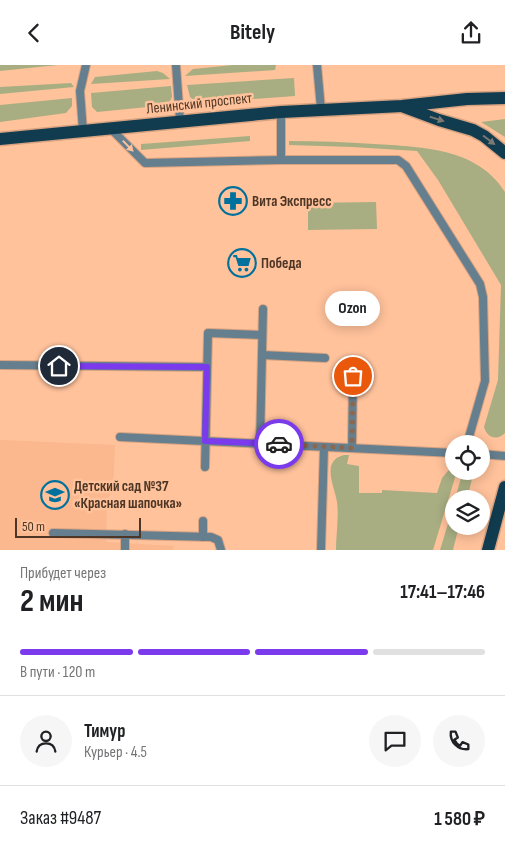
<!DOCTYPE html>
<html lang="ru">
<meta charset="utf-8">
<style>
:root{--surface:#fff;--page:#f6f6f6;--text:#202124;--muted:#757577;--line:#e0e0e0;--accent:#7c3aed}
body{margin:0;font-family:"Sofia Sans Condensed",sans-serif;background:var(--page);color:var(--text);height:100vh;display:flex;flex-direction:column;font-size:19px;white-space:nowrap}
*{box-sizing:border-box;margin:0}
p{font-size:16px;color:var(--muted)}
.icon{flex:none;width:28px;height:28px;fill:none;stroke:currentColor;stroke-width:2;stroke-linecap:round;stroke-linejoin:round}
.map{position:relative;height:485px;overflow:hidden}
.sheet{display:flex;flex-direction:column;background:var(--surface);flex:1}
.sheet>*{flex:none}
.buttons{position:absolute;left:445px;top:370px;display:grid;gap:10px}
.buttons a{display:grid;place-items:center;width:45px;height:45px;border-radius:50%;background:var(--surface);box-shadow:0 2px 12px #0003;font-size:25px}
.scale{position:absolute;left:15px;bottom:12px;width:126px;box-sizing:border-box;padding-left:5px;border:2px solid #4e3626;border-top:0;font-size:14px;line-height:18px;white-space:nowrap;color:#4e3626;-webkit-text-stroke:4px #ffc29b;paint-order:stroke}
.pin{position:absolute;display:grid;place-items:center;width:42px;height:42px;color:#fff;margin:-21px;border:2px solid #fff;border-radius:50%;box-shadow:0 1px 5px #0007}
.courier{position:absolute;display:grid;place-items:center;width:50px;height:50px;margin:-25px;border:4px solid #7c3aed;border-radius:50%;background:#fff;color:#222;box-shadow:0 1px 6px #0007}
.bubble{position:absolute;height:35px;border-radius:18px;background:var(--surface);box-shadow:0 2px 12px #0003;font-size:16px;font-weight:700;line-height:35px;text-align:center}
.head em{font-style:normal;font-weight:700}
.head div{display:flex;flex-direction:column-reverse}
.head{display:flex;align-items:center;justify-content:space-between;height:85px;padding:0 20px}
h1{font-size:32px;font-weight:700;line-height:38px}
.bar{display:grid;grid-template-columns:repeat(4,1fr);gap:8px 5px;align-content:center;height:60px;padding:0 20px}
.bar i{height:6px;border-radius:4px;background:var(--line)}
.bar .on{background:var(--accent)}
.bar p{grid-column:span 4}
.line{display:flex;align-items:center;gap:12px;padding:0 20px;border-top:1px solid var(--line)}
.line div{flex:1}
.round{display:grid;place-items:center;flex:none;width:52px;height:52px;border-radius:26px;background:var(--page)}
header{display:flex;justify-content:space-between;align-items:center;height:65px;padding:0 20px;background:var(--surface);font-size:22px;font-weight:700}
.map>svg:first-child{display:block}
.built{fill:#fbb78d}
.green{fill:#a8ae82}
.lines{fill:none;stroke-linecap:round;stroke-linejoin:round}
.lane-casing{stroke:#d8a381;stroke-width:10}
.primary-casing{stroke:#d8a381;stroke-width:15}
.lane{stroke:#657f8f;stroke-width:8}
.primary{stroke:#113c50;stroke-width:12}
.oneway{fill:#7c7872}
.oneway2{fill:#ffc29b}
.done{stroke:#8c674f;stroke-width:5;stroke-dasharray:0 9}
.route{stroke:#7c3aed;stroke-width:6}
.labels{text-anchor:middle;stroke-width:5;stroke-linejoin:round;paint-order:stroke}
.street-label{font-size:15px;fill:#4e3626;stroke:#ffc29b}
.poi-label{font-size:15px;font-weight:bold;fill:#4e3626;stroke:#ffc29b;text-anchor:start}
</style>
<header><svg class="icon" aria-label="back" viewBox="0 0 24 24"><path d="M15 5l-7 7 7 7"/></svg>Bitely<svg class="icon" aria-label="share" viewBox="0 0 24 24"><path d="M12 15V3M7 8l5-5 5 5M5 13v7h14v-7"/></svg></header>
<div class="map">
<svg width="505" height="485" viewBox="0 0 505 485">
<rect width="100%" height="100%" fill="#ffc29b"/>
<path class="built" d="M 0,375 L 115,380 L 113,425 L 107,435 L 106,477 L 174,481 L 173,485 L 0,485 Z"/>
<g class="green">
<path d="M 0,0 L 58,0 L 0,6 Z"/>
<path d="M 233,0 L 276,0 L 275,5 L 185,11 L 193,4 Z"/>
<path d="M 157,6 L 163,8 L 170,14 L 91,19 L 95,12 Z"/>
<path d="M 294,13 L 295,31 L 197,38 L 190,32 L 187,20 Z"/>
<path d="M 71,18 L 74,22 L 0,29 L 0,22 Z"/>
<path d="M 171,21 L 172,32 L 168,40 L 97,47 L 92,42 L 91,28 Z"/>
<path d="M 72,33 L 72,41 L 66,48 L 0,57 L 0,40 Z"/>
<path d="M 505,54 L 505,72 L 481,57 Z"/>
<path d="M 250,71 L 250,76 L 141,85 L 141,79 Z"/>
<path d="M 289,76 C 317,76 346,77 374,79 C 420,82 477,82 505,127 L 505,368 C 497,376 487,373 484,362 L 498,315 L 501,220 L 438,115 L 417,86 L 352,82 L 289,80 Z"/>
<path d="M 376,137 L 377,164 L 308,165 L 308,138 Z"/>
<path d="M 344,390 L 349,390 L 347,399 L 359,401 L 359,428 L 382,428 L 382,425 L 437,428 L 442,413 L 454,399 L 454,406 L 457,406 L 433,485 L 336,485 C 336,470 339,452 337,437 C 335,422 320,396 344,390 Z"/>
<path d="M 463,406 L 474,406 L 467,434 L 455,434 Z"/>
<path d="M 454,439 L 454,461 L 459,461 L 453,485 L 440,485 Z"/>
</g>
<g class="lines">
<defs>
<g id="lane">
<path d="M 176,0 L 180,56"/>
<path d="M 317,0 L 321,44"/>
<path d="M 111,64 L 145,98 L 281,95 L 398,95 L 406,101 L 480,219 L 483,232 L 485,316 L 467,379"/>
<path d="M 83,66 L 80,26 L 86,0"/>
<path d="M 281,95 L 281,47"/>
<path d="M 262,290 L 325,293"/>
<path d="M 0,300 L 207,302"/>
<path d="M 120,372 L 454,388"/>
<path d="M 260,379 L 263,244"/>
<path d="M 352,383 L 353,311"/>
<path d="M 481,389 L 505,391"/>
<path d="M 205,402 L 208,268 L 262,270"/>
<path d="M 53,468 L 211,472 L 218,475 L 221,485"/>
<path d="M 203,472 L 203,456"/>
<path d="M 125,485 L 125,469"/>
<path d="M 321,485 L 324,382"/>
</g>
<g id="primary">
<path d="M 404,42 L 439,55 L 473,65 L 484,71 L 505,88"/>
<path d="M 0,74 L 281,47 L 402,41 L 467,34 L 505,33"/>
<path d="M 488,485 L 505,422"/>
</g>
</defs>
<use href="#lane" class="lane-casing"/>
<use href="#primary" class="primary-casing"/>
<use href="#lane" class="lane"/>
<use href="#primary" class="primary"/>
</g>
<defs><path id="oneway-solid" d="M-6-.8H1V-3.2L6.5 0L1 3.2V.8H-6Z" transform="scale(1.25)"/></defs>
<g class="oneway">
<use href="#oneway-solid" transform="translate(437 54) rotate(17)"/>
<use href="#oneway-solid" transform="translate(489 75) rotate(37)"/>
</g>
<use class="oneway2" href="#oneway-solid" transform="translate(128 81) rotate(46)"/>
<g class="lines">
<path class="done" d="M 279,379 L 352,383 L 353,311"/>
<path class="route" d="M 59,301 L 207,302 L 205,376 L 279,379"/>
</g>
<defs>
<symbol id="pharmacy-ring" viewBox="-11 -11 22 22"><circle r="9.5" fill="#ffc29b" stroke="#00719c" stroke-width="1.5"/><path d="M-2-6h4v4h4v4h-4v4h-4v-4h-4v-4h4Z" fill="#00719c"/></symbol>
<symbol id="supermarket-ring" viewBox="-11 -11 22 22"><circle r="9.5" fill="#ffc29b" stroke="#00719c" stroke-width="1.5"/><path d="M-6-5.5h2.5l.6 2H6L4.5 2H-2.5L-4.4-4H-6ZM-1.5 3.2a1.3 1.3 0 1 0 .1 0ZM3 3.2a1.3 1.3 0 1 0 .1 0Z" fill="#00719c"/></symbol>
<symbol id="school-ring" viewBox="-11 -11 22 22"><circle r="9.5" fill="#ffc29b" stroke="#00719c" stroke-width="1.5"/><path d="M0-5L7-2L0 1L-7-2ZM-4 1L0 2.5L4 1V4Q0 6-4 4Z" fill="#00719c"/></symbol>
</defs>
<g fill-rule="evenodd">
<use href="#pharmacy-ring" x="217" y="120" width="32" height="32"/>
<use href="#supermarket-ring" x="226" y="182" width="32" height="32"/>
<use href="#school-ring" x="39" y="414" width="32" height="32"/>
</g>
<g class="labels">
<g class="street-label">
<text transform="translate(199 38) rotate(-6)" y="5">Ленинский проспект</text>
</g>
<g class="poi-label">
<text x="252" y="141">Вита Экспресс</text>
<text x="261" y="203">Победа</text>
<text x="74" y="426">Детский сад №37<tspan x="74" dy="17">«Красная шапочка»</tspan></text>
</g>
</g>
</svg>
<div class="buttons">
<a><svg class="icon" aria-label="locate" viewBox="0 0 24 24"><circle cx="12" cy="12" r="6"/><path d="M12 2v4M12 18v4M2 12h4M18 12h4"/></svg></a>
<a><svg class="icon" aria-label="layers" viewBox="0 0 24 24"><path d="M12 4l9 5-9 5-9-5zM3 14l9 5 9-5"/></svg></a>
</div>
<div class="scale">50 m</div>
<div class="pin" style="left:353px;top:311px;background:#ea580c"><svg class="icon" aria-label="bag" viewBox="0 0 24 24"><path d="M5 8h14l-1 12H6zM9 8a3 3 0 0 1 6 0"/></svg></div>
<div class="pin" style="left:59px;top:301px;background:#1f2937"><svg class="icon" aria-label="home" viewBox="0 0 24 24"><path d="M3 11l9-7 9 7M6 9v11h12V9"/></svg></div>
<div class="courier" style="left:279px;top:379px"><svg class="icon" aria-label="car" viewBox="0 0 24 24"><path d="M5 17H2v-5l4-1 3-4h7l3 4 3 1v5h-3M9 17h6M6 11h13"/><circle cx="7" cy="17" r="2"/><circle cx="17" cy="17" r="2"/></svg></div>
<div class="bubble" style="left:325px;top:226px;width:55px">Ozon</div>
</div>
<section class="sheet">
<div class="head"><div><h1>2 мин</h1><p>Прибудет через</p></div><em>17:41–17:46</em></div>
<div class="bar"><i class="on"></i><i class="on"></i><i class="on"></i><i></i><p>В пути · 120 m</p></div>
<div class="line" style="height:90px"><a class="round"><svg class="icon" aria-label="person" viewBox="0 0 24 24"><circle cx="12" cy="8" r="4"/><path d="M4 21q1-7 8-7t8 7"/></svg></a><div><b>Тимур</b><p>Курьер · 4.5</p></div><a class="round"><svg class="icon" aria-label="chat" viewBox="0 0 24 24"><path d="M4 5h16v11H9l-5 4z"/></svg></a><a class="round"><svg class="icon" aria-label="phone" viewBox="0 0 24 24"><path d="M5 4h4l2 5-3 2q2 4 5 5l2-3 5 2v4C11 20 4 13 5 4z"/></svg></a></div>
<div class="line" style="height:65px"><div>Заказ #9487</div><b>1 580 ₽</b></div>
</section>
